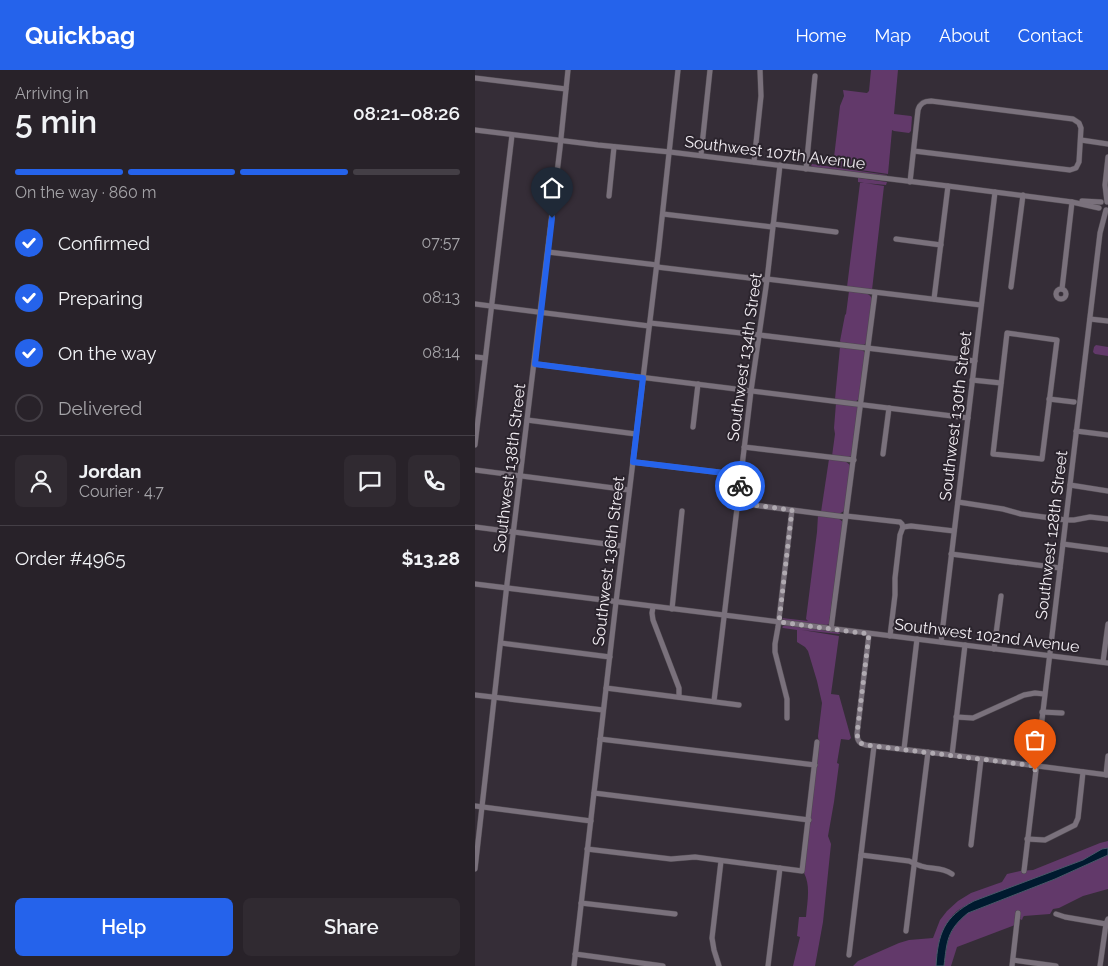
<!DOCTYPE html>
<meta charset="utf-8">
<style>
:root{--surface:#282229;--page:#302a31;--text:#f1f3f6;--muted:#a5a4a8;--line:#443f46;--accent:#2563eb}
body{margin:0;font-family:Raleway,sans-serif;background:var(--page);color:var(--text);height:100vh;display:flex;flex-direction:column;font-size:19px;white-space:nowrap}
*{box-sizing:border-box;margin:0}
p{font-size:16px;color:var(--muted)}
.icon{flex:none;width:28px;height:28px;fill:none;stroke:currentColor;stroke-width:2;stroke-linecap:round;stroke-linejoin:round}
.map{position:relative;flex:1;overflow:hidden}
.details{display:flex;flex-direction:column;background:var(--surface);width:475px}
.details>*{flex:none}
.pin{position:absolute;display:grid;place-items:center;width:42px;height:42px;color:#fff;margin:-51px -21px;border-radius:50% 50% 50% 0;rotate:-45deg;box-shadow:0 0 5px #0007}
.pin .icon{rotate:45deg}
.courier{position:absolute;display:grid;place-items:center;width:50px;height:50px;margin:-25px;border:4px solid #2563eb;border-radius:50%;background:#fff;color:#222;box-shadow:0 1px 6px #0007}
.summary em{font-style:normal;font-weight:600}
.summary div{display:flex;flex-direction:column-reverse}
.summary{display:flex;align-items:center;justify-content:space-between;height:85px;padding:0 15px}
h1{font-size:32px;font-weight:600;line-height:38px}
.bar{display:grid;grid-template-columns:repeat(4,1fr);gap:8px 5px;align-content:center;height:60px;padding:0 15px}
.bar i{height:6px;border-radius:4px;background:var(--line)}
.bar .current{background:var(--accent)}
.bar p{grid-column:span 4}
.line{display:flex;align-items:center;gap:12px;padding:0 15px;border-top:1px solid var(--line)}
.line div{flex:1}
.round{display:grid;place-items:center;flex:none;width:52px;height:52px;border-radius:8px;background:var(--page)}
ol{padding:0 15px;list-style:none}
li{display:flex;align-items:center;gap:15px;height:55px}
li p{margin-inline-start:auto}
li .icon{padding:5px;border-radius:50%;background:var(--accent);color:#fff;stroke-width:4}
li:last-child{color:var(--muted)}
li i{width:28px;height:28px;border:2px solid var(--line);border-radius:50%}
.primary-button{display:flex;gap:10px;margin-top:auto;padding:10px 15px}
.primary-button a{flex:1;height:58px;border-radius:8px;background:var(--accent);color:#fff;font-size:20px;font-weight:600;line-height:58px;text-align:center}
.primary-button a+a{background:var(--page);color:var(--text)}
header{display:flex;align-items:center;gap:30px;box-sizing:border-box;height:70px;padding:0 25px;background:var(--accent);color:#fff}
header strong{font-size:24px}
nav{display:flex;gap:28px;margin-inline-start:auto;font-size:18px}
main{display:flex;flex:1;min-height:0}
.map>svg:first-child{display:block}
.green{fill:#62396a}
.water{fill:#001a2f;stroke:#49596a}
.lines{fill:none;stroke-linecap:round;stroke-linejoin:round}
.minor-casing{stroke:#504a51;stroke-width:6}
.minor{stroke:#7a717c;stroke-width:5}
.done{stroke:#b0aab1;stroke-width:5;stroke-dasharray:0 9}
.route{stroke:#2563eb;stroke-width:6}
.labels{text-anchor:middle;stroke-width:4;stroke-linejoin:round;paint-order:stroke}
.street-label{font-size:16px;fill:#f2edf3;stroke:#2b242d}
</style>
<header>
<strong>Quickbag</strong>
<nav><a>Home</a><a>Map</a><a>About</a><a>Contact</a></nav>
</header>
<main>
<section class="details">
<div class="summary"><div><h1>5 min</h1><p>Arriving in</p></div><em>08:21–08:26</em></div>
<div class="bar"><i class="current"></i><i class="current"></i><i class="current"></i><i></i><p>On the way · 860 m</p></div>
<ol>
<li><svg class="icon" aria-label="check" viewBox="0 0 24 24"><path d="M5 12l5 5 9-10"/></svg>Confirmed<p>07:57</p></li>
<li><svg class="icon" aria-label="check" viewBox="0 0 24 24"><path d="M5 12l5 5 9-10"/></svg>Preparing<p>08:13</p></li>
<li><svg class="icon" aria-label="check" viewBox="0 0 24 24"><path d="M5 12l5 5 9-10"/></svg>On the way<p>08:14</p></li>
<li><i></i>Delivered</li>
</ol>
<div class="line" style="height:90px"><a class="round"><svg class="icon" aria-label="person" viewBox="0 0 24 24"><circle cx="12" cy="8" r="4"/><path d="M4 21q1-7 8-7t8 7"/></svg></a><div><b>Jordan</b><p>Courier · 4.7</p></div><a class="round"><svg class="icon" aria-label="chat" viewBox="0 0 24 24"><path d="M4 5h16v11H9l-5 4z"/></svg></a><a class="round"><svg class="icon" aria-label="phone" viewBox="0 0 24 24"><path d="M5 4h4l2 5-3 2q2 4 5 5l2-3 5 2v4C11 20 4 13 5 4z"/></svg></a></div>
<div class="line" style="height:65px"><div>Order #4965</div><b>$13.28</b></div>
<div class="primary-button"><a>Help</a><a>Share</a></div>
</section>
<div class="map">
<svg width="633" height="896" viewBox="0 0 633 896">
<rect width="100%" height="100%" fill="#352d37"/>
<g class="green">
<path d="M 396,0 L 423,0 L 419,44 L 436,46 L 437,47 L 436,61 L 434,63 L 419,61 L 417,60 L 413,104 L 358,96 L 365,36 L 369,26 L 368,20 L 392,23 L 394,21 Z"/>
<path d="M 337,94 L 412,105 L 412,106 L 338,97 L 336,96 Z"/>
<path d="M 383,108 L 384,108 L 412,112 L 411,115 L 390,113 L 409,116 L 397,220 L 372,217 L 385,113 L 389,113 L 383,112 Z"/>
<path d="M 374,221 C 383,222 396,221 397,230 L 392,272 L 388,276 L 366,273 L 365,271 L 370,245 L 371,244 Z"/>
<path d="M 621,275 L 633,277 L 633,286 L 620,284 L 618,282 L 619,277 Z"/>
<path d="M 365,277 L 387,279 L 390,283 L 385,328 L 380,332 L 360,329 Z"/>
<path d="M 361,333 L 381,336 L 384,339 L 377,386 L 374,387 L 357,386 L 360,364 L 359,358 Z"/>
<path d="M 354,389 L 370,391 L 375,395 L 375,399 L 369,441 L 364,444 L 346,442 Z"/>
<path d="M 343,445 L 363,448 L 368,452 L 354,554 L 349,556 L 310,551 L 307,548 L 333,551 L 331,549 L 342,462 Z"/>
<path d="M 310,555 L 364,562 L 365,564 L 363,564 L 327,560 L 364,566 L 356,624 L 364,625 L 376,668 L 374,670 L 366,669 L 362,693 L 364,694 L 359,732 L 353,766 L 356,774 L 348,852 L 340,896 L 318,896 L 325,867 L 322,866 L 324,847 L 331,847 C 332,833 336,816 329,803 L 344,676 L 343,666 L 347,633 L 342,611 L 333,581 L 330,577 L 322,572 L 322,560 L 308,558 L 307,557 Z"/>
<path d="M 633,771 L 633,778 L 627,780 L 608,790 L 499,831 C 494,834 487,837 482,841 C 467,855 463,876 461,896 L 378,896 L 383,891 L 424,873 L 434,870 L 458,868 L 465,850 L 472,841 L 483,831 L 496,823 L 527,812 L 532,804 L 545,801 L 558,800 L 625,773 Z"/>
<path d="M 633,785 L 633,819 L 608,826 L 584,838 L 578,839 L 575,844 L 549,846 L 548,847 L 547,850 L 545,849 L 545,843 L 540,842 L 541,846 L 540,855 L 482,877 L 476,896 L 469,896 C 473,871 472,860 493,843 L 580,809 Z"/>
</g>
<path class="water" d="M 633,778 L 633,785 L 580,809 L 493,843 C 472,860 472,871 469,896 L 461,896 C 463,863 469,847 499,831 L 608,790 L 627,779 Z"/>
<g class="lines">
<defs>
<g id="minor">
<path d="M 0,8 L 91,19"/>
<path d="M 0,60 L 123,75 L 195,82 L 473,116 L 597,132 L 624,138"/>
<path d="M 606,70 L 633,74"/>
<path d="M 226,85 L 235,0"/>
<path d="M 279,92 L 286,26 L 285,0"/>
<path d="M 331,99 L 340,6"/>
<path d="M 435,112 L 443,40 C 445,33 449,31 456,31 L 598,49 L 604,53 L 606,58 L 604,92 L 601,98 L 595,100 L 439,81"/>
<path d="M 134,126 L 139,77"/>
<path d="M 607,131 L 626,132"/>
<path d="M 632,132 L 630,115 L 633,87"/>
<path d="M 188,144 L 297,157"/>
<path d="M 298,154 L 361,162"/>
<path d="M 421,169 L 466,175"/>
<path d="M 73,182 L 182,195"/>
<path d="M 182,197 L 292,210"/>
<path d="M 292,209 L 506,235"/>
<path d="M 536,217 L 548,125"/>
<path d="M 587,219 L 597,132"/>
<circle cx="586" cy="224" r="5"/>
<path d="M 459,229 L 473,116"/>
<path d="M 0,234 L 174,256"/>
<path d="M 615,249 L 633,251"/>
<path d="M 175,253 L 284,265 L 500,291"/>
<path d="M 532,263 L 582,270 L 567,389 L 518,384 Z"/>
<path d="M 0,287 L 10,288"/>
<path d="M 60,294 L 493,348"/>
<path d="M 497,310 L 526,313"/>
<path d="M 574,329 L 599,332"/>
<path d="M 52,350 L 161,364"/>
<path d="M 218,357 L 223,314"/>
<path d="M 601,361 L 633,365"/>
<path d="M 0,375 L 37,65"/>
<path d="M 269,377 L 379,390"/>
<path d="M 408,384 L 414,338"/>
<path d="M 158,392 L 266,405"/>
<path d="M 0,400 L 154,420"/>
<path d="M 595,415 L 633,421"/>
<path d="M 483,432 L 528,439 L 546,444 L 591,450 L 599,450 L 615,447 L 633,449"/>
<path d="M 263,433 L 371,447"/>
<path d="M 371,446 L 425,452 L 427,454 L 428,457"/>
<path d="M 0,457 L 147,476"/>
<path d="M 428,457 L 436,456 L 479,461"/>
<path d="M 588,474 L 633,480"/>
<path d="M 476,484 L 585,498"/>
<path d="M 0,514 L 633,593"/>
<path d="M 178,537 L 177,543 L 178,550 L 204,618 L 204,627"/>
<path d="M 197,539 L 207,441"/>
<path d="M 356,559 L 400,223"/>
<path d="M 394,564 L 382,664 C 382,671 385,674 391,675 L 477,685 L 633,705"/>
<path d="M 415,566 L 420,525 L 420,508 L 425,465 L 428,457"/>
<path d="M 466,572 L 520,122"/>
<path d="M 26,573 L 135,587"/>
<path d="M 519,579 L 526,526"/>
<path d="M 628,592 L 633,554"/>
<path d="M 131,618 L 264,635"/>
<path d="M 0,625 L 128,640"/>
<path d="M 239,631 L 276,321 L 292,210 L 305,95"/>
<path d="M 567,642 L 587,643"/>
<path d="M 481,647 L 498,648 L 549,625 L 560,623 L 569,624"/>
<path d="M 312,648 L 312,629 L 300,582 L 300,574 L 303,557 L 317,440"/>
<path d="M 125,669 L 340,695"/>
<path d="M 429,679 L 442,569"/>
<path d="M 477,685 L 490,575"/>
<path d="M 631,705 L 633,686"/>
<path d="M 119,723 L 334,750"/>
<path d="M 0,736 L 116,751"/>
<path d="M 552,769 L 570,770 L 600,755 L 603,748 L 608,702"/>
<path d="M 496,775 L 506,689"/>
<path d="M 112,779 L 196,789 L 220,787 L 327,801 L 342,672"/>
<path d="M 386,785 L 434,791 C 439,793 442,795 446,796 C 458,800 465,796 477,804"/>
<path d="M 0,799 L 32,514 L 85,78 L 93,0"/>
<path d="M 549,801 L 625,163 L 631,140"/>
<path d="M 106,833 L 200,844"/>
<path d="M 581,844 L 590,847 L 631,854 L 633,849"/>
<path d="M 431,861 L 453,682"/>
<path d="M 100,884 L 188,896"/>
<path d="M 374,885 L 399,676"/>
<path d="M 538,890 L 581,896"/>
<path d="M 99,896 L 141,532 L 184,176 L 203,0"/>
<path d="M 244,896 L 239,880 L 237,868 L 246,791"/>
<path d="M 293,896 L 305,798"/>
<path d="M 537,896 L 543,843"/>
<path d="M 625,896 L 631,854"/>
</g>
</defs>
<use href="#minor" class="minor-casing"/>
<use href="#minor" class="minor"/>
</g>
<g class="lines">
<path class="done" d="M 265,416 L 263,433 L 317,440 L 304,552 L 394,564 L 382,664 L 383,669 L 385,673 L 391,675 L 561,696 L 560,700"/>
<path class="route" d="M 77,148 L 60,294 L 168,308 L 158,392 L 266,405 L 265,416"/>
</g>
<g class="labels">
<g class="street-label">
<text transform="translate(300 82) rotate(7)" y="6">Southwest 107th Avenue</text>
<text transform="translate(269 287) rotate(-82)" y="6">Southwest 134th Street</text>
<text transform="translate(480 346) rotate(-83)" y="6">Southwest 130th Street</text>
<text transform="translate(34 398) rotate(-83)" y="6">Southwest 138th Street</text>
<text transform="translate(576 465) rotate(-83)" y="6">Southwest 128th Street</text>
<text transform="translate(133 491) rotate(-83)" y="6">Southwest 136th Street</text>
<text transform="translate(512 565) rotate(7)" y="6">Southwest 102nd Avenue</text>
</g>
</g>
</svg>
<div class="pin" style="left:560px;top:700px;background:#ea580c"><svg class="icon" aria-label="bag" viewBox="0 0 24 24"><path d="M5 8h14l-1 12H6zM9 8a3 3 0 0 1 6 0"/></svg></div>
<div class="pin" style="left:77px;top:148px;background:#1f2937"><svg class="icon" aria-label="home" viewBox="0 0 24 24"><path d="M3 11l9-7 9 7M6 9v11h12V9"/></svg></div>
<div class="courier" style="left:265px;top:416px"><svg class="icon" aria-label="bike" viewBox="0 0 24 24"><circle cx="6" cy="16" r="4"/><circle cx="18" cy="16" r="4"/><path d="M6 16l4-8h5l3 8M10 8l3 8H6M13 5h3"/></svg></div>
</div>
</main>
